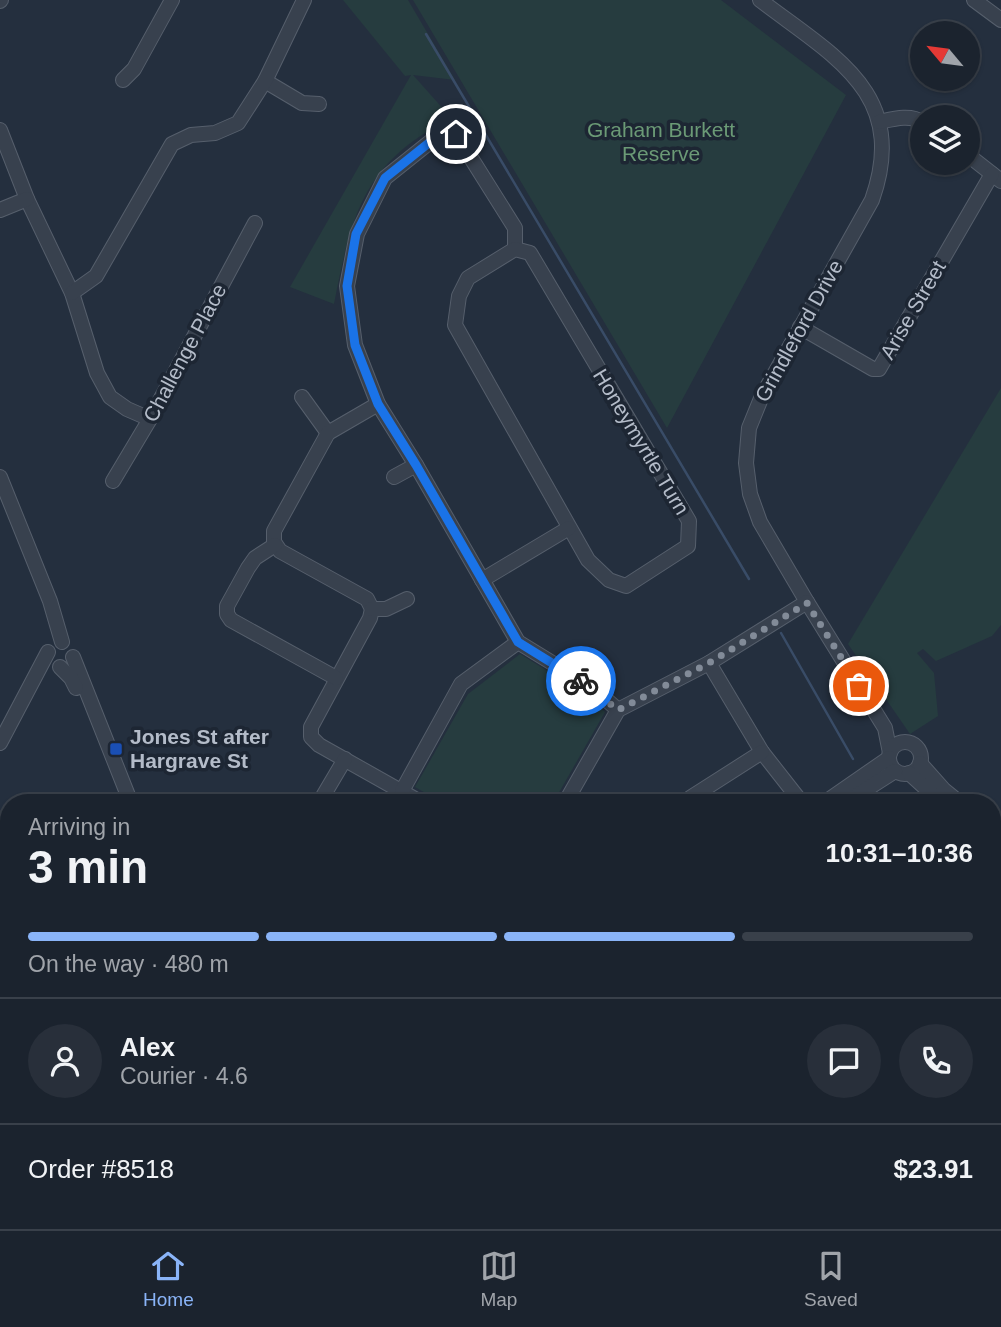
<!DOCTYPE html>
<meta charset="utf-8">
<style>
:root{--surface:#1b232e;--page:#282f3a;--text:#f1f3f6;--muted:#a0a4aa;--line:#39404a;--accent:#8ab4f8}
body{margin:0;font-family:Helvetica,sans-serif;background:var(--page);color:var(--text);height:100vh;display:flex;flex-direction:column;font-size:26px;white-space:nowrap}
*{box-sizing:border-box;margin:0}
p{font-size:23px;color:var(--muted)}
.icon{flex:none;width:38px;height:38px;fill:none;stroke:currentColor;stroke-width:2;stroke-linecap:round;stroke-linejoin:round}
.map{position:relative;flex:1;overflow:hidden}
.drawer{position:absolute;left:0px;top:794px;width:1001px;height:436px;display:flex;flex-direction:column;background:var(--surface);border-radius:28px 28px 0 0;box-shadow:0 2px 5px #0004,0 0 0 2px var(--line)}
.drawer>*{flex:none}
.needle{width:46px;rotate:299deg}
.controls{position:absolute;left:910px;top:21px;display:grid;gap:14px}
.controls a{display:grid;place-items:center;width:70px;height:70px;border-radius:50%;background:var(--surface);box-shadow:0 2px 5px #0004,0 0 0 2px var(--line);font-size:35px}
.pin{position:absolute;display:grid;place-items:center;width:60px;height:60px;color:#fff;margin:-30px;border:4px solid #fff;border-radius:50%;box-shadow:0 2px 7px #0007}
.courier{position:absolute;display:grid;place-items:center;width:70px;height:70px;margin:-35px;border:5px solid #1a73e8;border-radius:50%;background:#fff;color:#222;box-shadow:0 2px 9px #0007}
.head em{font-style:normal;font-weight:700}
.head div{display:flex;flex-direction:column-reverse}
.head{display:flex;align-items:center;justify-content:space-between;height:119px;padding:0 28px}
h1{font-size:46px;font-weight:700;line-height:52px}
.bar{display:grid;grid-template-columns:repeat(4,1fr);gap:10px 7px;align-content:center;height:84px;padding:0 28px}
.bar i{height:9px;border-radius:5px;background:var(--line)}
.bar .on{background:var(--accent)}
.bar p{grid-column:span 4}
.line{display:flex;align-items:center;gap:18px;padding:0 28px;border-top:2px solid var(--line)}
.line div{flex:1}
.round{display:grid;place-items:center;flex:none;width:74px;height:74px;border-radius:37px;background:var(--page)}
.dock{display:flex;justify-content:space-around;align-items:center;height:98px;border-top:2px solid var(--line);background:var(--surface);font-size:19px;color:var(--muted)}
.dock a{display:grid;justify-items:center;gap:4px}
.dock .on{color:var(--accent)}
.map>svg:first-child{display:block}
.green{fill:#263c3f}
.water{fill:#394c67}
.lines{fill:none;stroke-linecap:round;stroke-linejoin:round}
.stream{stroke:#394c67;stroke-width:2.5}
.minor-casing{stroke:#565f6c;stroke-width:16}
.minor{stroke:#38414e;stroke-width:14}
.done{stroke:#828b98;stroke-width:7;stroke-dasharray:0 12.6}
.route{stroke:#1a73e8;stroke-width:9}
.transit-dot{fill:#1a4fb4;stroke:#1d2633;stroke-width:2.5}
.labels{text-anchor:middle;stroke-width:7;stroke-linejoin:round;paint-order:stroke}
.park-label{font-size:21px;fill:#6b9a76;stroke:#1d2633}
.street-label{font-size:21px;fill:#b4bcc9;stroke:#1d2633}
.poi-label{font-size:21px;font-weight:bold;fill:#b4bcc9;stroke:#1d2633;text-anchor:start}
</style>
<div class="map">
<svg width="1001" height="1229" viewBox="0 0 1001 1229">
<rect width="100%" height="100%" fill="#242f3e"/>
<g class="green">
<path d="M 343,0 L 408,0 L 455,80 L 413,75 L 462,130 L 448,120 C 363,163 351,217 334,304 L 290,287 L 411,75 L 405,76 Z"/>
<path d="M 413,0 L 721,0 L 846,95 L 667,428 Z"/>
<path d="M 1001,388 L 1001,625 L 992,636 L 936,661 L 923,649 L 917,653 L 934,673 L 938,716 L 910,734 L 848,644 Z"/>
<path d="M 520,654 L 588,696 L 605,712 L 553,803 L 443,803 L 415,787 L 468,694 Z"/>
<path d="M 1001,980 L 1001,1056 L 992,1067 L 992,988 Z"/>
<path d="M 1001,1168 L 1001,1229 L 905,1229 L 907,1222 L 992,1222 L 992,1174 Z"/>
</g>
<g class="water">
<path d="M 992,924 L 1001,929 L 1001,964 L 992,957 Z"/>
<path d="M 1001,1056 L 1001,1165 L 992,1171 L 992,1067 Z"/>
</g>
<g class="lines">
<g class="stream">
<path d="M 426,34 L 749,579"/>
<path d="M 781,633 L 853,759"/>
</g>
<defs>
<g id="minor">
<path d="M 760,0 C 833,56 910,93 872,200 L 762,396 L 749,428 L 746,463 L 750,494 L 760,522 L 807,602 L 885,728 L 890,753"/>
<path d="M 974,0 L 1001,20"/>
<path d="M 0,1 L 1,0"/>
<path d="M 123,80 L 134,69 L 172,0"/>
<path d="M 265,81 L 302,103 L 319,104"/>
<path d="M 879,122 C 893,119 910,114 922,122"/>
<path d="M 0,130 L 27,199 L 72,293 L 97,373 L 110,397 L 127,409 L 150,419"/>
<path d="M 968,155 L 1001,181"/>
<path d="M 0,210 L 27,199"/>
<path d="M 515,249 L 515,228 L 456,134 L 440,134 L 385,178 L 357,234 L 347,286 L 355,345 L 378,404 L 416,465 L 518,642 L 593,688 L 618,710"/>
<path d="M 515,249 L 530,253 L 689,521 L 688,546 L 626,586 L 609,580 L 588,560 L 455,325 L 459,296 L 468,278 Z"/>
<path d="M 72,293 L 96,276 L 172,144 L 191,135 L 215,133 L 238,123 L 265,81 L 304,0"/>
<path d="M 800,327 L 873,369 L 879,369 L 992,174"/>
<path d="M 302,397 L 328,433"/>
<path d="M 378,404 L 328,433 L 274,531 L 274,542 L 280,551 L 367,599 L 372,609 L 370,618 L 311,727 L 311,737 L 319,745 L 422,803"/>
<path d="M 0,477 L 50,601 L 62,642"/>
<path d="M 394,477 L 416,465"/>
<path d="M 113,481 L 150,419 L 255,223"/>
<path d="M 275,545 L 255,558 L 248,568 L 227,606 L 227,614 L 231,620 L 336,678"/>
<path d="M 482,580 L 569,528"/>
<path d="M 372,609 L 386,609 L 407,599"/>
<path d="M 73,657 L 131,803"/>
<path d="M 709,663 L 762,752 L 802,803"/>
<path d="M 60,667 L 71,678 L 76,688"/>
<circle cx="905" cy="758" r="16"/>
<path d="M 0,743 L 48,652"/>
<path d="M 920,763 L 944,790 L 960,803"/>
<path d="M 909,773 L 942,803"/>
<path d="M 402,791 L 461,684 L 518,642"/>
<path d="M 319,803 L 345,759"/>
<path d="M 565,803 L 618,710 L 709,663 L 807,602"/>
<path d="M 687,803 L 690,798 L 762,752"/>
<path d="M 824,803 L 889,758"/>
<path d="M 845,803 L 895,771"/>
<path d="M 992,824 L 1001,828"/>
<path d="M 992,836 L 1001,841"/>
<path d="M 992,856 L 1001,860"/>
<path d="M 0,1018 L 9,1002"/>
<path d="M 298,1222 L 301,1229"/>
<path d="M 481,1222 L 490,1229"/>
<path d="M 757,1222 L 758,1229"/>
<path d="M 870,1222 L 872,1229"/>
<path d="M 902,1224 L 911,1229"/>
<path d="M 33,1229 L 37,1222"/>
<path d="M 163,1229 L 164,1222"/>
<path d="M 551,1229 L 569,1222"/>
</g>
</defs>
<use href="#minor" class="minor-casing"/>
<use href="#minor" class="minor"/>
</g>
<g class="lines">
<path class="done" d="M 581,681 L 618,710 L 709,663 L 807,603 L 859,686"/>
<path class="route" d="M 456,134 L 440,134 L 385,178 L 356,234 L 347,286 L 355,345 L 378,404 L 416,465 L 518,642 L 581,681"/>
</g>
<rect class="transit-dot" x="109" y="742" width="14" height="14" rx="3.5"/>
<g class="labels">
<g class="park-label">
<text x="661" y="137">Graham Burkett<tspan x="661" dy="24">Reserve</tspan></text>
</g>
<g class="street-label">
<text transform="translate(913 310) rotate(-60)" y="7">Arise Street</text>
<text transform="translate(799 331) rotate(-61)" y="7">Grindleford Drive</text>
<text transform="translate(185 353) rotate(-62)" y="7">Challenge Place</text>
<text transform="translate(641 442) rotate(59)" y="7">Honeymyrtle Turn</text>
</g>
<g class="poi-label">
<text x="130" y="744">Jones St after<tspan x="130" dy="24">Hargrave St</tspan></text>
</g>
</g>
</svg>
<div class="controls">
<a><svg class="needle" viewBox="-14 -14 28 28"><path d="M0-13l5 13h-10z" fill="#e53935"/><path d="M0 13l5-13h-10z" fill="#a0a4aa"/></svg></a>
<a><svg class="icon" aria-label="layers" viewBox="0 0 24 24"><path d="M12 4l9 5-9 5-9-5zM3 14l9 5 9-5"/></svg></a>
</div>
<div class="pin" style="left:859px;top:686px;background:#ea580c"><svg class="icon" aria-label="bag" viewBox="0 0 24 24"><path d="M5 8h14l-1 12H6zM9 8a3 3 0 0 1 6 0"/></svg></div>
<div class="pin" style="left:456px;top:134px;background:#1f2937"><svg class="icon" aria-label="home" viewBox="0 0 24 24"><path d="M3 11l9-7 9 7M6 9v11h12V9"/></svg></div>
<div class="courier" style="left:581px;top:681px"><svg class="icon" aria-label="bike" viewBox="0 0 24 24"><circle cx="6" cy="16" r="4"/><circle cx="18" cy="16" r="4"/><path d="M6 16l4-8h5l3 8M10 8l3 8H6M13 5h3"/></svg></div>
<section class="drawer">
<div class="head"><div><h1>3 min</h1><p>Arriving in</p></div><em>10:31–10:36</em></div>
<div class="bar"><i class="on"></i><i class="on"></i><i class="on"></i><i></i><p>On the way · 480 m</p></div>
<div class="line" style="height:126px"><a class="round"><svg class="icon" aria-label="person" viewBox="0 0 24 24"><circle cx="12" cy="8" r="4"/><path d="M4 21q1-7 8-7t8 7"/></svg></a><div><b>Alex</b><p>Courier · 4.6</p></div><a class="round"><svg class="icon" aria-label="chat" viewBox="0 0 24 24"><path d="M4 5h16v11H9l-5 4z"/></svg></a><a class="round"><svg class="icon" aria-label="phone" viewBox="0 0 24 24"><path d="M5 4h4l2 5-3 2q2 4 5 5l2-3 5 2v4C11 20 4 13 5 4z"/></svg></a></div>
<div class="line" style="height:91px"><div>Order #8518</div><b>$23.91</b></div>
</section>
</div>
<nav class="dock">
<a class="on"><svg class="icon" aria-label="home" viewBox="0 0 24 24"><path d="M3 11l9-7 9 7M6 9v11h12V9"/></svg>Home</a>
<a><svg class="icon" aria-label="map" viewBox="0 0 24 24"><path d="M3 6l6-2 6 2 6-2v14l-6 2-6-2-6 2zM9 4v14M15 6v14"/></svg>Map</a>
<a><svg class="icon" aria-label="saved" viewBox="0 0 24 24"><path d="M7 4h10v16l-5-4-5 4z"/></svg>Saved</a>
</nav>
